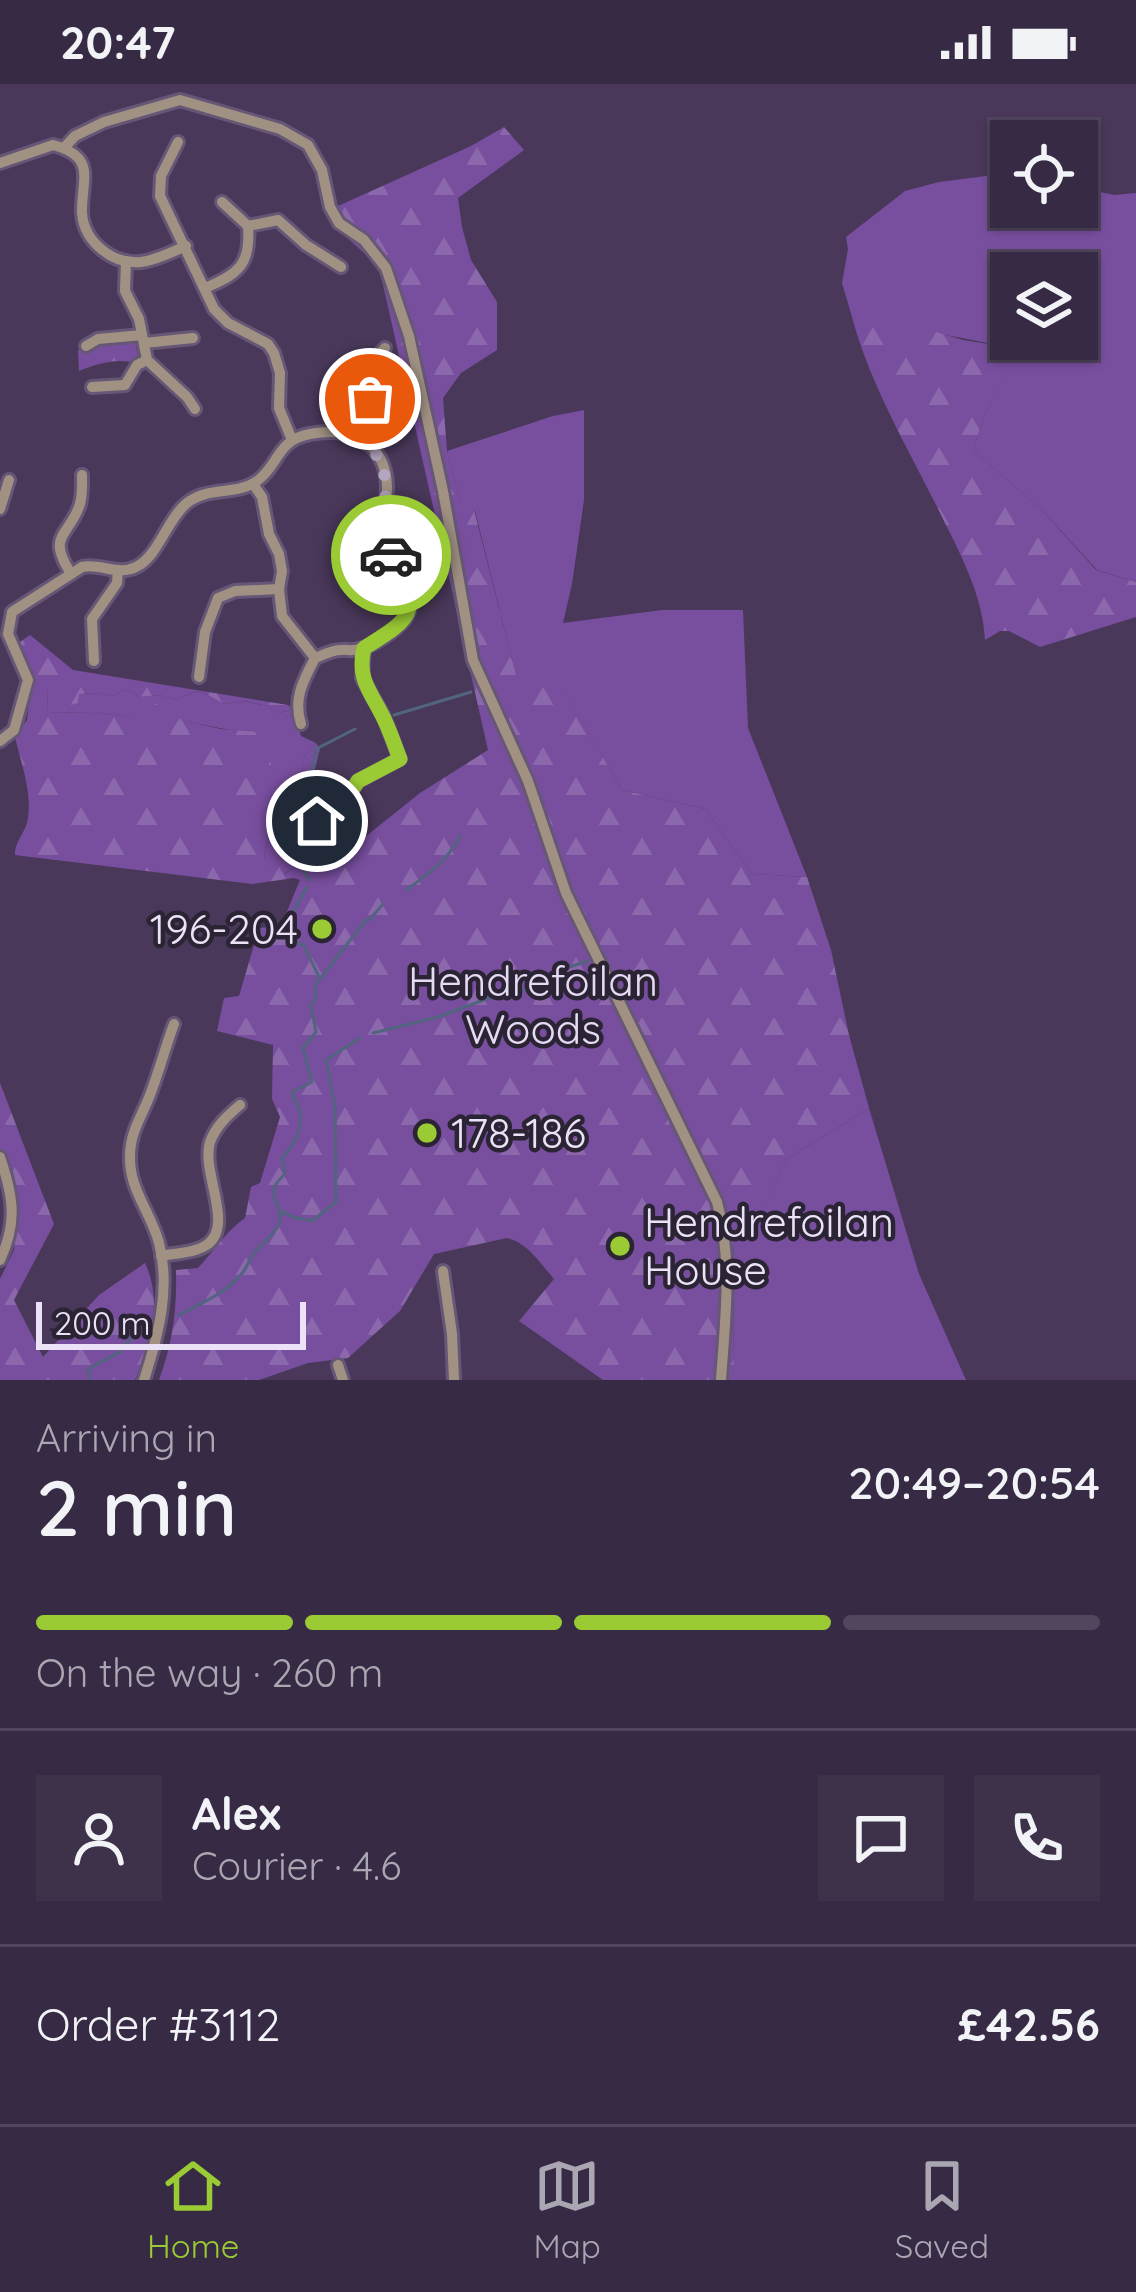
<!DOCTYPE html>
<meta charset="utf-8">
<style>
:root{--surface:#372a44;--page:#3e324b;--text:#f1f3f6;--muted:#aaa7b2;--line:#51465d;--accent:#9acb34}
body{margin:0;font-family:Quicksand,sans-serif;background:var(--page);color:var(--text);height:100vh;display:flex;flex-direction:column;font-size:45px;white-space:nowrap}
*{box-sizing:border-box;margin:0}
p{font-size:39px;color:var(--muted)}
.icon{flex:none;width:66px;height:66px;fill:none;stroke:currentColor;stroke-width:2;stroke-linecap:round;stroke-linejoin:round}
.map{position:relative;height:1296px;overflow:hidden}
.panel{display:flex;flex-direction:column;background:var(--surface);flex:1}
.panel>*{flex:none}
.tools{position:absolute;left:990px;top:36px;display:grid;gap:24px}
.tools a{display:grid;place-items:center;width:108px;height:108px;border-radius:0px;background:var(--surface);box-shadow:0 3px 9px #0004,0 0 0 3px var(--line);font-size:60px}
.scale{position:absolute;left:36px;bottom:30px;width:270px;box-sizing:border-box;padding-left:12px;border:6px solid #ece2f7;border-top:0;font-size:33px;line-height:42px;white-space:nowrap;color:#ece2f7;-webkit-text-stroke:9px #2b2434;paint-order:stroke}
.pin{position:absolute;display:grid;place-items:center;width:102px;height:102px;color:#fff;margin:-51px;border:6px solid #fff;border-radius:50%;box-shadow:0 3px 12px #0007}
.courier{position:absolute;display:grid;place-items:center;width:120px;height:120px;margin:-60px;border:9px solid #9acb34;border-radius:50%;background:#fff;color:#222;box-shadow:0 3px 15px #0007}
.summary em{font-style:normal;font-weight:600}
.summary div{display:flex;flex-direction:column-reverse}
.summary{display:flex;align-items:center;justify-content:space-between;height:204px;padding:0 36px}
h1{font-size:78px;font-weight:600;line-height:90px}
.bar{display:grid;grid-template-columns:repeat(4,1fr);gap:18px 12px;align-content:center;height:144px;padding:0 36px}
.bar i{height:15px;border-radius:9px;background:var(--line)}
.bar .selected{background:var(--accent)}
.bar p{grid-column:span 4}
.line{display:flex;align-items:center;gap:30px;padding:0 36px;border-top:3px solid var(--line)}
.line div{flex:1}
.round{display:grid;place-items:center;flex:none;width:126px;height:126px;border-radius:0px;background:var(--page)}
.status{display:flex;justify-content:space-between;align-items:center;height:84px;padding:0 60px;background:var(--surface);direction:ltr}
.status svg{height:33px;fill:currentColor}
.tab-bar{display:flex;justify-content:space-around;align-items:center;height:168px;border-top:3px solid var(--line);background:var(--surface);font-size:33px;color:var(--muted)}
.tab-bar a{display:grid;justify-items:center;gap:6px}
.tab-bar .selected{color:var(--accent)}
.map>svg:first-child{display:block}
.green{fill:#784e9e;fill-rule:evenodd}
.forest{fill:url(#forest-firs)}
.lines{fill:none;stroke-linecap:round;stroke-linejoin:round}
.stream{stroke:#51657e;stroke-width:3}
.minor-casing{stroke:#665776;stroke-width:16}
.minor{stroke:#a09183;stroke-width:10}
.done{stroke:#b3a6c0;stroke-width:12;stroke-dasharray:0 21.6}
.route{stroke:#9acb34;stroke-width:15}
.poi-dot{fill:#9acb34;stroke:#2b2434;stroke-width:4.5}
.labels{text-anchor:middle;stroke-width:9;stroke-linejoin:round;paint-order:stroke}
.poi-label{font-size:42px;fill:#ece2f7;stroke:#2b2434;text-anchor:start}
.park-label{font-size:42px;fill:#e6daf4;stroke:#2b2434}
</style>
<div class="status"><b>20:47</b><svg viewBox="0 0 49 12"><path d="M0 12V9h3v3zM5 12V6h3v6zM10 12V3h3v9zM15 12V0h3v12zM26 1h20v11H26zM47 4h2v5h-2z"/></svg></div>
<div class="map">
<svg width="1136" height="1296" viewBox="0 0 1136 1296">
<defs>
<pattern id="forest-firs" width="22" height="20" patternUnits="userSpaceOnUse" patternTransform="scale(3)"><rect width="22" height="20" fill="#784e9e"/><path d="M5 1l3.5 6h-7zM16 11l3.5 6h-7z" fill="#8b67ac"/></pattern>
</defs>
<rect width="100%" height="100%" fill="#49385a"/>
<g class="green">
<path d="M 986,92 L 1011,94 L 1011,123 L 1077,123 L 1077,103 L 1114,111 L 1136,109 L 1136,498 L 1097,486 L 1042,426 L 973,366 L 985,330 L 1019,265 L 852,233 L 842,199 L 848,165 L 846,153 L 905,107 L 939,98 ZM 1011,189 L 1077,189 L 1077,255 L 1011,255 Z"/>
<path d="M 584,326 L 584,416 L 572,500 L 563,539 L 662,526 L 743,526 L 748,644 L 807,793 L 752,790 L 705,725 L 622,706 L 556,594 L 517,596 L 475,427 L 461,421 L 447,367 L 553,332 Z"/>
<path d="M 47,603 L 78,610 L 98,609 L 114,612 L 125,605 L 140,613 L 160,611 L 176,616 L 193,608 L 204,609 L 224,620 L 243,617 L 268,622 L 278,629 L 293,626 L 301,652 L 316,659 L 303,674 L 302,705 L 292,733 L 288,773 L 294,783 L 284,790 L 264,775 L 271,734 L 271,655 C 241,647 211,643 180,636 L 170,622 L 128,633 L 93,628 L 48,629 Z"/>
<path d="M 869,1024 L 919,1190 L 966,1296 L 734,1296 L 733,1144 L 764,1123 L 787,1075 Z"/>
</g>
<g class="forest">
<path d="M 504,43 L 524,66 L 458,114 L 462,143 L 471,176 L 497,218 L 497,266 L 461,289 L 443,314 L 447,367 L 461,420 L 474,426 L 517,595 L 556,593 L 622,706 L 705,725 L 752,790 L 807,793 L 831,866 L 849,951 L 869,1024 L 787,1075 L 764,1124 L 733,1144 L 734,1296 L 603,1296 L 519,1237 L 554,1195 C 540,1179 528,1159 507,1154 L 434,1170 L 400,1227 L 348,1274 L 308,1279 L 259,1296 L 159,1296 C 173,1258 177,1226 176,1186 L 198,1184 C 214,1167 226,1147 245,1134 L 251,1103 L 260,1099 L 280,1033 L 272,1015 L 273,961 L 217,947 L 224,914 L 239,912 L 259,844 L 281,842 L 300,796 L 294,794 L 252,800 L 15,771 C 15,756 26,749 28,734 C 32,708 21,679 15,653 L 27,636 L 32,596 L 17,560 L 30,551 L 73,586 L 288,621 L 293,626 L 278,629 L 268,622 L 244,617 L 224,620 L 204,609 L 193,608 L 176,616 L 160,611 L 140,613 L 125,605 L 114,612 L 98,609 L 79,610 L 78,619 L 71,621 L 47,604 L 48,629 L 93,628 L 128,633 L 145,627 L 160,617 L 170,621 L 181,636 L 221,645 L 266,649 L 271,655 L 271,734 L 264,774 L 278,780 L 285,790 L 294,783 L 287,773 L 294,709 L 302,705 L 303,674 L 316,659 L 320,665 L 298,752 L 309,781 L 350,765 L 420,709 L 488,666 L 379,183 C 364,167 333,145 327,127 L 471,62 Z"/>
<path d="M 852,233 L 906,239 L 963,256 L 1020,265 L 985,330 L 973,366 L 1042,426 L 1096,486 L 1136,498 L 1136,533 L 1040,563 L 1009,547 L 1000,547 L 985,556 C 983,513 962,473 943,435 C 911,369 871,304 852,233 Z"/>
<path d="M 111,257 L 135,257 L 138,272 L 132,278 C 112,275 98,280 79,287 L 78,266 Z"/>
<path d="M 0,999 L 54,1140 L 14,1216 L 43,1273 L 99,1211 L 145,1179 C 163,1218 151,1257 135,1296 L 0,1296 L 0,1195 L 14,1166 L 18,1113 L 0,1065 Z"/>
</g>
<g class="lines">
<g class="stream">
<path d="M 394,631 L 471,608"/>
<path d="M 309,796 L 298,777 L 293,750 L 300,737 L 303,710 L 315,674 L 316,665 L 355,645"/>
<path d="M 406,806 C 426,792 450,774 460,752"/>
<path d="M 552,889 L 587,877"/>
<path d="M 320,895 L 365,837 L 370,835 L 383,820"/>
<path d="M 373,949 L 438,933 L 489,914 L 516,911 L 533,899"/>
<path d="M 280,1132 L 284,1128 L 293,1133 L 312,1137 L 336,1118 L 335,1022 L 326,976 L 360,954"/>
<path d="M 179,1231 C 202,1219 227,1209 243,1188 C 251,1177 245,1182 253,1171 C 259,1161 273,1153 278,1141 C 288,1117 258,1114 285,1090 L 282,1074 C 293,1063 304,1044 300,1027 C 298,1021 294,1015 292,1008 L 312,998 L 303,964 L 316,948 L 311,922 L 316,913 L 315,901 L 320,895 L 304,862 L 284,852 L 284,844 L 307,803"/>
<path d="M 90,1296 L 88,1285 L 120,1268 L 130,1255 L 148,1247"/>
</g>
<defs>
<g id="minor">
<path d="M 178,58 L 161,92 L 160,112 L 214,225 L 228,239 L 268,260 L 274,269 L 280,289 L 279,324 L 292,356"/>
<path d="M 64,64 L 75,52 L 104,38 L 180,16 L 280,45 L 308,61 L 322,86 L 330,123 L 339,139 L 364,156 L 386,184 L 409,252 L 443,407 L 473,576 L 528,697 L 566,809 L 717,1118 C 733,1176 725,1237 721,1296"/>
<path d="M 0,79 L 53,61 C 98,73 81,96 82,129 C 84,158 113,181 141,178 C 157,176 172,168 186,162"/>
<path d="M 248,142 L 278,136 L 306,161 L 341,183"/>
<path d="M 126,177 L 125,207 L 139,235 L 147,276 L 187,313 L 195,325"/>
<path d="M 205,204 C 239,190 251,180 248,142 L 222,118"/>
<path d="M 144,259 L 193,254"/>
<path d="M 86,262 L 98,255 L 142,251"/>
<path d="M 92,303 L 125,301 L 137,281 L 147,276"/>
<path d="M 359,351 C 361,347 367,337 368,332 C 376,302 357,290 385,264"/>
<path d="M 253,400 L 262,413 L 269,450 L 279,470 L 282,487 L 279,505 L 282,532 L 315,574"/>
<path d="M 0,425 L 9,396"/>
<path d="M 71,490 C 47,451 67,454 79,423 C 83,413 82,401 82,391"/>
<path d="M 94,577 L 92,535 L 117,499 L 118,486"/>
<path d="M 199,593 L 205,548 L 218,514 L 235,507 L 279,505"/>
<path d="M 0,657 L 14,646 L 28,596 L 8,550 L 12,528 L 82,483 C 100,479 118,492 136,483 C 158,473 167,435 187,419 C 208,402 236,412 257,397 C 279,382 276,356 310,350 C 350,342 386,358 387,403 C 387,422 381,440 386,458 C 392,482 422,510 405,535 C 396,547 373,562 359,565 C 347,568 353,565 341,566 C 332,566 323,571 315,574 C 303,597 293,615 301,640"/>
<path d="M 337,729 L 358,697 L 400,675 L 383,631 L 362,594 L 364,564"/>
<path d="M 317,737 L 337,729 L 351,755"/>
<path d="M 0,1073 C 13,1111 18,1138 0,1176"/>
<path d="M 161,1172 C 176,1169 196,1169 208,1160 C 234,1140 201,1088 210,1058 C 216,1042 227,1032 240,1021"/>
<path d="M 443,1187 L 452,1250 L 454,1296"/>
<path d="M 338,1281 L 343,1296"/>
<path d="M 144,1296 C 158,1252 171,1205 159,1159 C 151,1128 129,1106 130,1072 C 130,1048 142,1032 150,1011 C 159,988 165,964 174,940"/>
</g>
</defs>
<use href="#minor" class="minor-casing"/>
<use href="#minor" class="minor"/>
</g>
<g class="lines">
<path class="done" d="M 370,315 L 368,334 L 359,351 C 408,396 370,422 391,471"/>
<path class="route" d="M 317,737 L 337,729 L 358,697 L 400,675 C 394,660 389,643 381,629 C 369,606 357,592 364,564 C 417,531 420,528 391,471"/>
</g>
<g class="poi-dot">
<circle cx="322" cy="845" r="12"/>
<circle cx="427" cy="1049" r="12"/>
<circle cx="620" cy="1162" r="12"/>
</g>
<g class="labels">
<g class="poi-label">
<text x="298" y="860" text-anchor="end">196-204</text>
<text x="451" y="1064">178-186</text>
<text x="644" y="1153">Hendrefoilan<tspan x="644" dy="48">House</tspan></text>
</g>
<g class="park-label">
<text x="533" y="912">Hendrefoilan<tspan x="533" dy="48">Woods</tspan></text>
</g>
</g>
</svg>
<div class="tools">
<a><svg class="icon" aria-label="locate" viewBox="0 0 24 24"><circle cx="12" cy="12" r="6"/><path d="M12 2v4M12 18v4M2 12h4M18 12h4"/></svg></a>
<a><svg class="icon" aria-label="layers" viewBox="0 0 24 24"><path d="M12 4l9 5-9 5-9-5zM3 14l9 5 9-5"/></svg></a>
</div>
<div class="scale">200 m</div>
<div class="pin" style="left:370px;top:315px;background:#ea580c"><svg class="icon" aria-label="bag" viewBox="0 0 24 24"><path d="M5 8h14l-1 12H6zM9 8a3 3 0 0 1 6 0"/></svg></div>
<div class="pin" style="left:317px;top:737px;background:#1f2937"><svg class="icon" aria-label="home" viewBox="0 0 24 24"><path d="M3 11l9-7 9 7M6 9v11h12V9"/></svg></div>
<div class="courier" style="left:391px;top:471px"><svg class="icon" aria-label="car" viewBox="0 0 24 24"><path d="M5 17H2v-5l4-1 3-4h7l3 4 3 1v5h-3M9 17h6M6 11h13"/><circle cx="7" cy="17" r="2"/><circle cx="17" cy="17" r="2"/></svg></div>
</div>
<section class="panel">
<div class="summary"><div><h1>2 min</h1><p>Arriving in</p></div><em>20:49–20:54</em></div>
<div class="bar"><i class="selected"></i><i class="selected"></i><i class="selected"></i><i></i><p>On the way · 260 m</p></div>
<div class="line" style="height:216px"><a class="round"><svg class="icon" aria-label="person" viewBox="0 0 24 24"><circle cx="12" cy="8" r="4"/><path d="M4 21q1-7 8-7t8 7"/></svg></a><div><b>Alex</b><p>Courier · 4.6</p></div><a class="round"><svg class="icon" aria-label="chat" viewBox="0 0 24 24"><path d="M4 5h16v11H9l-5 4z"/></svg></a><a class="round"><svg class="icon" aria-label="phone" viewBox="0 0 24 24"><path d="M5 4h4l2 5-3 2q2 4 5 5l2-3 5 2v4C11 20 4 13 5 4z"/></svg></a></div>
<div class="line" style="height:156px"><div>Order #3112</div><b>£42.56</b></div>
</section>
<nav class="tab-bar">
<a class="selected"><svg class="icon" aria-label="home" viewBox="0 0 24 24"><path d="M3 11l9-7 9 7M6 9v11h12V9"/></svg>Home</a>
<a><svg class="icon" aria-label="map" viewBox="0 0 24 24"><path d="M3 6l6-2 6 2 6-2v14l-6 2-6-2-6 2zM9 4v14M15 6v14"/></svg>Map</a>
<a><svg class="icon" aria-label="saved" viewBox="0 0 24 24"><path d="M7 4h10v16l-5-4-5 4z"/></svg>Saved</a>
</nav>
